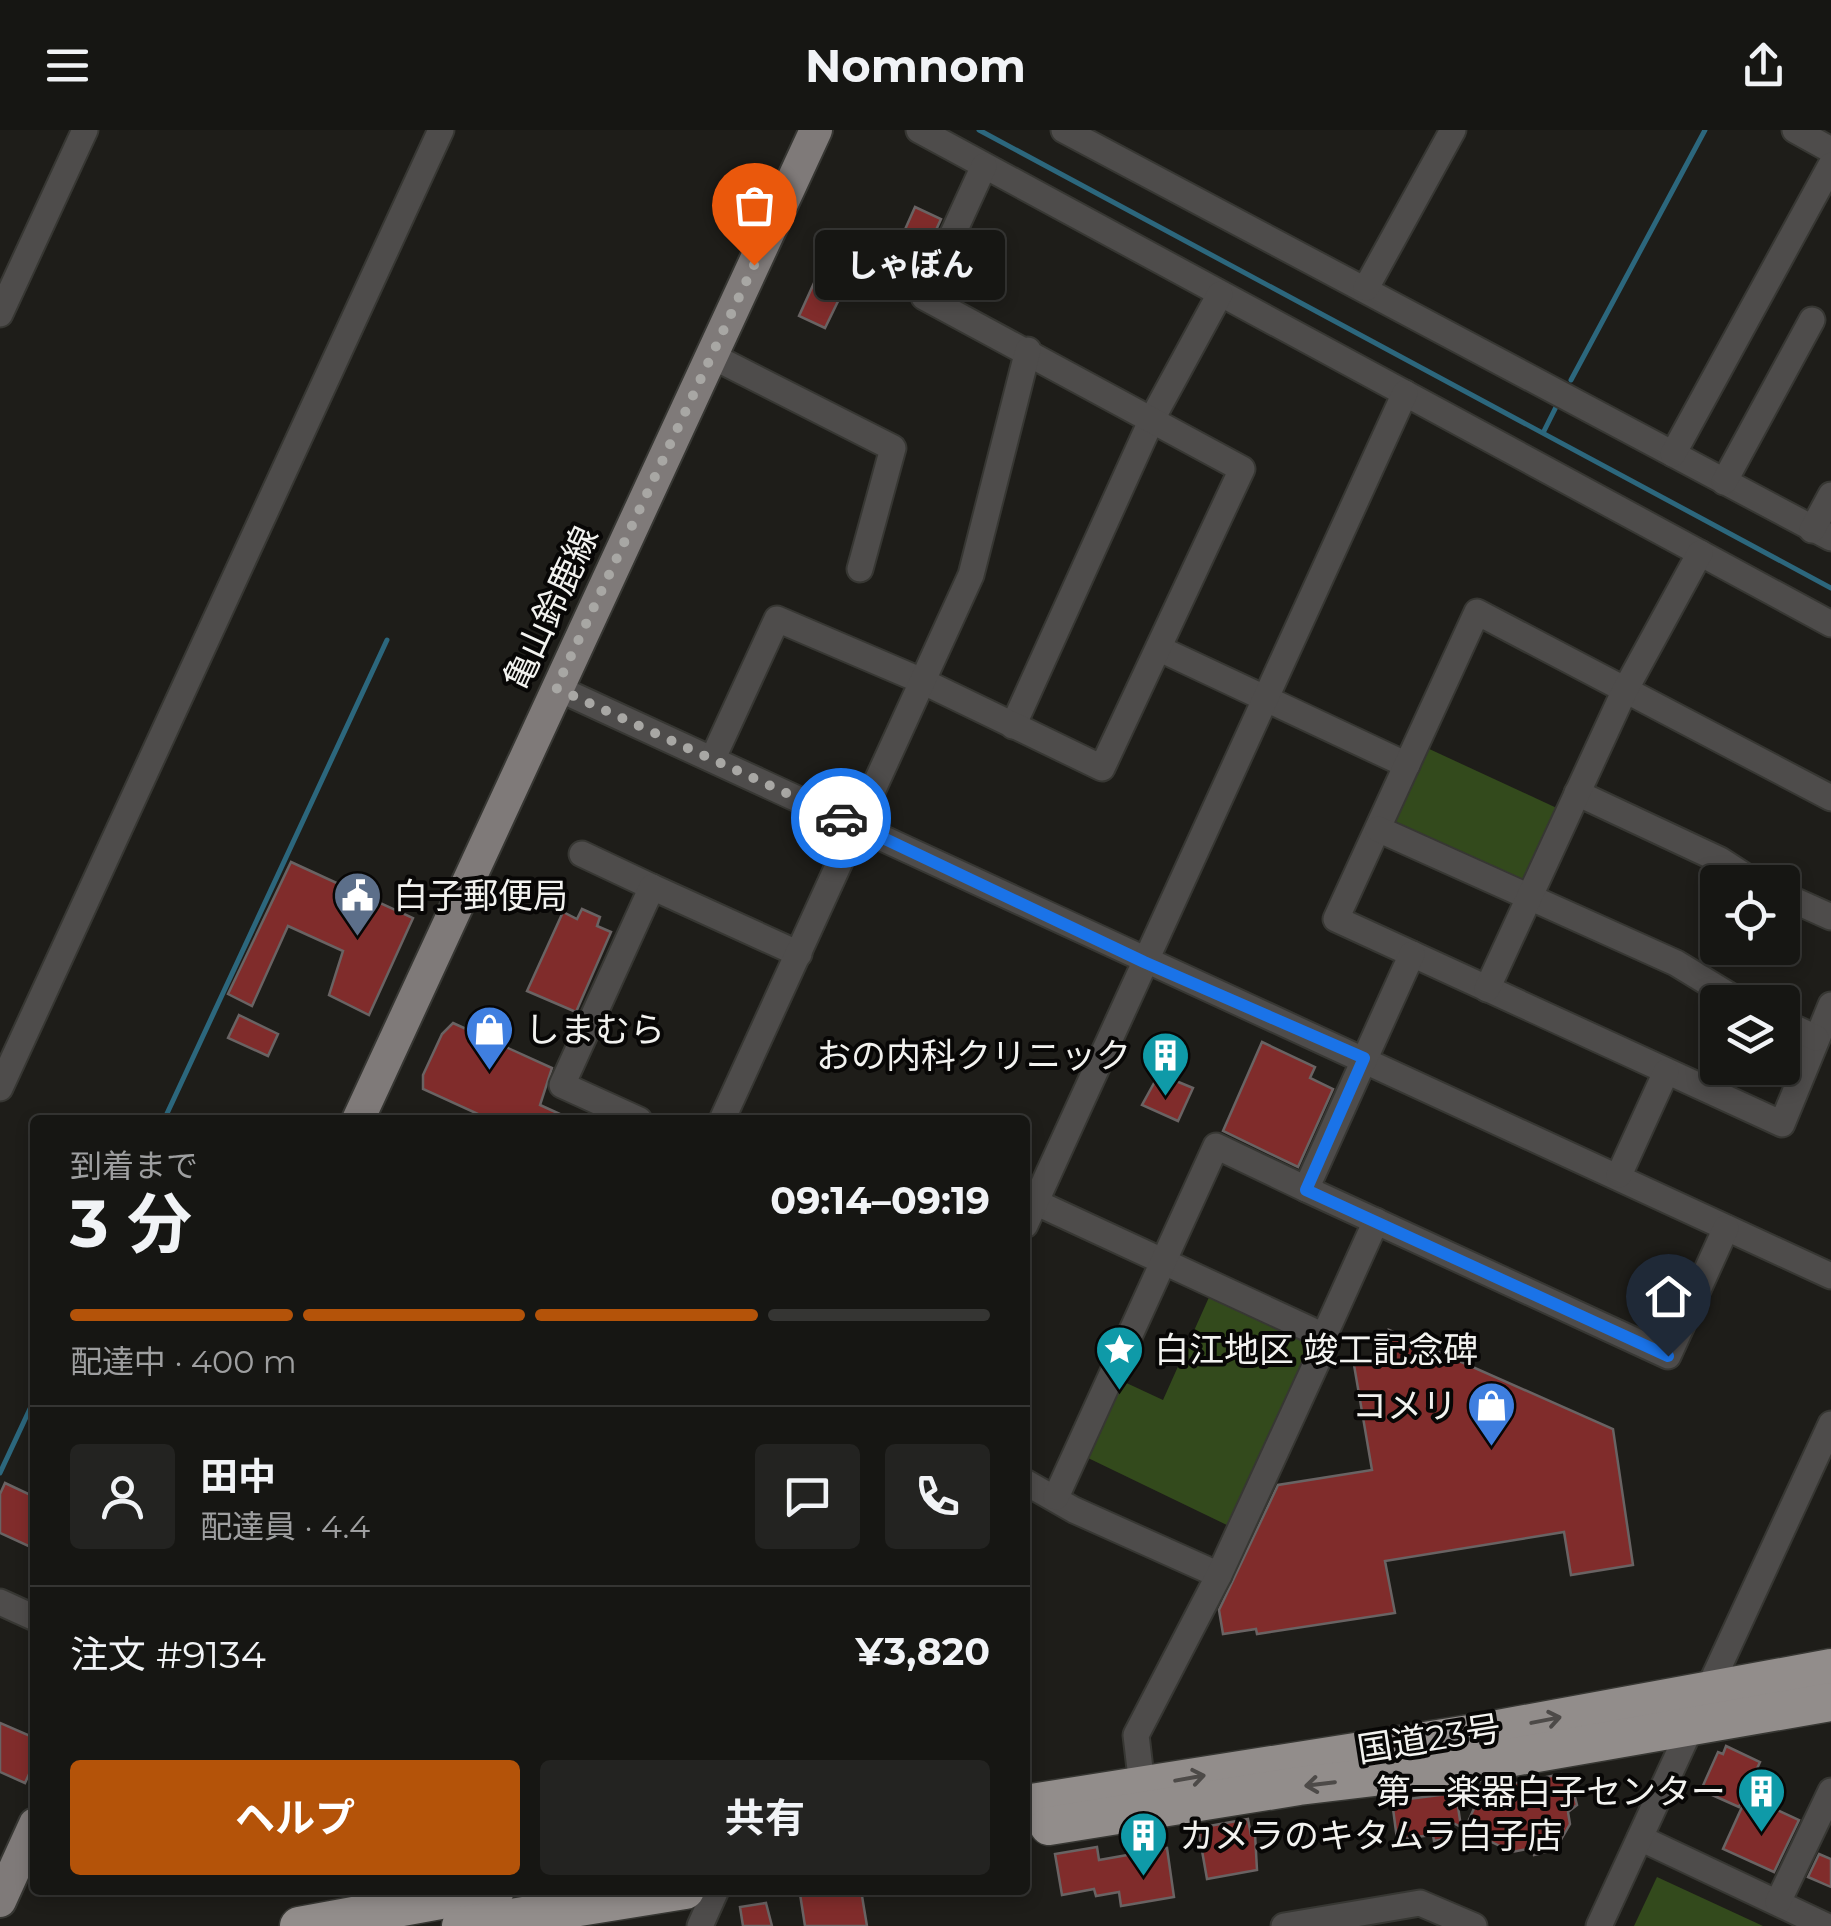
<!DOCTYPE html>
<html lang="ja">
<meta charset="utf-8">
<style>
:root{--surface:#161613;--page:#232321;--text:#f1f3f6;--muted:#9e9fa0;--line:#353533;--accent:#b45309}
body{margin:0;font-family:Montserrat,"Noto Sans JP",sans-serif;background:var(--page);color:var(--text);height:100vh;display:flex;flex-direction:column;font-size:38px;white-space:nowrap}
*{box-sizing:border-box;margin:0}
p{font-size:32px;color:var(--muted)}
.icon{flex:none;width:55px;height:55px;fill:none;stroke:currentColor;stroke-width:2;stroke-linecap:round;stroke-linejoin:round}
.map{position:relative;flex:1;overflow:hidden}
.panel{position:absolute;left:30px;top:985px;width:1000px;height:780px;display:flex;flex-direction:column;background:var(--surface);border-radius:10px;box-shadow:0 5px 15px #0003,0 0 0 2px var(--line)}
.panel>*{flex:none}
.buttons{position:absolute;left:1700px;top:735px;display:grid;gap:20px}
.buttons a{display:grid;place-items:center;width:100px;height:100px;border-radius:10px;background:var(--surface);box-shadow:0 5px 15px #0003,0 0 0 2px var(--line);font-size:50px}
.pin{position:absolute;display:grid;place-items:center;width:85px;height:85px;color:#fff;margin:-102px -42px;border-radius:50% 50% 50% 0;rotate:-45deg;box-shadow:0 0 10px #0007}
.pin .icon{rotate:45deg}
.courier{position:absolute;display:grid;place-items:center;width:100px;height:100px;margin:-50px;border:8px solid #1a73e8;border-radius:50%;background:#fff;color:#222;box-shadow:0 2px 12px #0007}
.bubble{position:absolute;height:70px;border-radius:10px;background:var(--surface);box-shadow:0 5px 15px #0003,0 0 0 2px var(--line);font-size:32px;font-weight:700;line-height:70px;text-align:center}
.head em{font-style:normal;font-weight:700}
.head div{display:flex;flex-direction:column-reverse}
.head{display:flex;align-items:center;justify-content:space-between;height:170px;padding:0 40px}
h1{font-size:65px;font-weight:700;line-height:75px}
.bar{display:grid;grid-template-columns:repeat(4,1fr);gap:15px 10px;align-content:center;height:120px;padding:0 40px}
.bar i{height:12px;border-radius:8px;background:var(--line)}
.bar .current{background:var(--accent)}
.bar p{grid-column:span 4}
.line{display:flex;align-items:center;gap:25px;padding:0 40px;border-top:2px solid var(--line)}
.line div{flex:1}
.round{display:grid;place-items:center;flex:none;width:105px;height:105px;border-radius:10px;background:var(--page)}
.cta{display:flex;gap:20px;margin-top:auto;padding:20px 40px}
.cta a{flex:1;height:115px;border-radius:10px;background:var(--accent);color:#fff;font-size:40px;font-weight:700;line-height:115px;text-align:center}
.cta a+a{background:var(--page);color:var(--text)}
header{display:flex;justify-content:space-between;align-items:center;height:130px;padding:0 40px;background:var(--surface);font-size:45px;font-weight:700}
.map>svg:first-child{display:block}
.green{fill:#334a1c}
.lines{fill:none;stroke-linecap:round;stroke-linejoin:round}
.stream{stroke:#2c677d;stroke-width:5}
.building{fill:#802c2b;stroke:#696363;stroke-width:2.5}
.minor-casing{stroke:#373733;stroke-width:29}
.major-casing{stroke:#373733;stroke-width:36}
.highway-casing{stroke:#373733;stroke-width:41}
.minor{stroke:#4e4c4b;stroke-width:25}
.major{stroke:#7f7a79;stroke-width:32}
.highway{stroke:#928d8b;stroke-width:38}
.oneway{stroke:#4d4a48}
.done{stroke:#a8a7a4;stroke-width:10;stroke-dasharray:0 18}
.route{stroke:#1a73e8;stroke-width:12}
.labels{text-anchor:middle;stroke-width:8;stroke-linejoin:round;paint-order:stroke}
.street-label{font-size:35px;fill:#f2f2ef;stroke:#080706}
.poi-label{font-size:35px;fill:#f2f2ef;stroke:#080706;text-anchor:start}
</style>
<header><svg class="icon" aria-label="menu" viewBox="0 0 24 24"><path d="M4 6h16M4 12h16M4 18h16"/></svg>Nomnom<svg class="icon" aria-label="share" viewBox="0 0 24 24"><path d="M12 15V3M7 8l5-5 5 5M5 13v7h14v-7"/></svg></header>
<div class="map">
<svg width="1831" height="1796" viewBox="0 0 1831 1796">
<rect width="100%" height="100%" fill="#1e1d19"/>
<g class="green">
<path d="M 1425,617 L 1561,680 L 1528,749 L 1519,752 L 1396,698 L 1392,688 Z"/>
<path d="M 1210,1165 L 1312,1216 L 1231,1397 L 1086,1327 L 1120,1250 L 1163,1270 Z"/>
<path d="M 1657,1747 L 1763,1796 L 1634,1796 Z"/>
</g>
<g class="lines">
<g class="stream">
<path d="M 979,0 L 1831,458"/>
<path d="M 1571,250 L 1705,0"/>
<path d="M 1544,301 L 1556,277"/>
<path d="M 164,990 L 387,510"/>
<path d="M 0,1343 L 35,1268"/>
</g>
</g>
<g class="building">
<path d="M 915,77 L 941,89 L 922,131 L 902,122 L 899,113 Z"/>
<path d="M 814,153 L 841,165 L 825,198 L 799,186 Z"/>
<path d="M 291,732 L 413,788 L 369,885 L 329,865 L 343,821 L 288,796 L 252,876 L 228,864 Z"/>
<path d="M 582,779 L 600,787 L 597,796 L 611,802 L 576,882 L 527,861 L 563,782 L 577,789 Z"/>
<path d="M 239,885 L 278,904 L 268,926 L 228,908 Z"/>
<path d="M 453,893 L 552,938 L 540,975 L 573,990 L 491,990 L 423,959 L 423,945 L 442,904 Z"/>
<path d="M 1262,912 L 1315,937 L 1310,948 L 1333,959 L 1298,1037 L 1223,1001 Z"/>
<path d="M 1159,944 L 1193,958 L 1178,991 L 1142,975 Z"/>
<path d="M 1389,1200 L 1613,1299 L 1633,1435 L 1571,1445 L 1564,1402 L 1385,1431 L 1395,1483 L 1257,1504 L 1256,1499 L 1223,1504 L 1219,1480 L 1278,1355 L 1372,1340 L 1354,1235 L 1393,1227 Z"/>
<path d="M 5,1353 L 35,1367 L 35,1419 L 0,1403 L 0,1364 Z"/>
<path d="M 0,1593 L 35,1608 L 35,1631 L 25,1653 L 0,1642 Z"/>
<path d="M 1726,1616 L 1760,1632 L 1739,1677 L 1701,1660 L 1718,1622 L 1723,1624 Z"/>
<path d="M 1561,1644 L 1572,1656 L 1577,1675 L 1568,1682 L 1570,1694 L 1555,1720 L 1534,1725 L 1532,1718 L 1512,1722 L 1465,1699 L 1482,1660 Z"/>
<path d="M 1456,1663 L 1461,1697 L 1453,1693 L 1449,1708 L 1434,1711 L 1433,1705 L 1397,1709 L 1392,1671 Z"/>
<path d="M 1747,1666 L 1799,1690 L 1774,1742 L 1723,1719 Z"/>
<path d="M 1248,1689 L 1251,1705 L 1255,1704 L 1257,1740 L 1207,1749 L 1198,1698 Z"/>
<path d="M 1097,1717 L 1099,1730 L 1167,1718 L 1174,1767 L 1121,1776 L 1119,1762 L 1096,1766 L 1094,1759 L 1062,1765 L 1055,1724 Z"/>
<path d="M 1819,1724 L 1831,1729 L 1831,1757 L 1808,1747 Z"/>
<path d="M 825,1760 L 861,1760 L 867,1796 L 805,1796 L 800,1764 Z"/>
<path d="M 766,1773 L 772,1796 L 743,1796 L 740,1777 Z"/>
</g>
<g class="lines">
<defs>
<g id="minor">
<path d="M 919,0 L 1831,494"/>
<path d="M 1064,0 L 1831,408"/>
<path d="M 1795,0 L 1831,20"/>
<path d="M 1366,158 L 1453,0"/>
<path d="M 0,184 L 85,0"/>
<path d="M 712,226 L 893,318 L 860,439"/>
<path d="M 1673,324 L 1831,35"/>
<path d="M 1724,352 L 1812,190"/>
<path d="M 1812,400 L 1831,365"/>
<path d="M 1160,519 L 1407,635"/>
<path d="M 557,558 L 1831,1146"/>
<path d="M 1013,596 L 1152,289 L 1220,164"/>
<path d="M 713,628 L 777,489 L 922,551 L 1102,638 L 1242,339 L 924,167 L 984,36"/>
<path d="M 1577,663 L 1720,730 L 1754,752"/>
<path d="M 1831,668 L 1477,482 L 1336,789 L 1782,994 L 1831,875"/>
<path d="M 1378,699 L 1676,833 L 1740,872"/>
<path d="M 582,724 L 652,757"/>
<path d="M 1782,765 L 1831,787"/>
<path d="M 1412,824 L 1306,1059 L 1668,1226 L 1726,1098"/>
<path d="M 1487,859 L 1624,562 L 1700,423"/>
<path d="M 1782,892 L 1816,908"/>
<path d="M 0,958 L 441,0"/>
<path d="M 639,990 L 562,955 L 652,757 L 799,824"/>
<path d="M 722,990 L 971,445 L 1028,220"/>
<path d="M 1619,1045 L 1666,942"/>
<path d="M 1035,1072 L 1324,1206"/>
<path d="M 1025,1095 L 1405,263"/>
<path d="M 1025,1352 L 1074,1380 L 1219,1445"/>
<path d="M 1056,1367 L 1216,1016 L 1306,1059"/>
<path d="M 0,1472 L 35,1488"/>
<path d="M 1142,1656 L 1136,1605 L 1219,1445 L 1322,1221 L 1324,1206 L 1376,1091"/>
<path d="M 1640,1708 L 1826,1796"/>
<path d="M 1778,1772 L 1831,1661"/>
<path d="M 700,1796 L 716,1760"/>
<path d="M 1284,1796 L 1420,1773 L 1474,1796"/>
<path d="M 1599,1796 L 1831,1294"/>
</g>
<g id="major">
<path d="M 358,990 L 816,0"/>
<path d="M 0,1771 L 35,1694"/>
</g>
<g id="highway">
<path d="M 1025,1674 L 1482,1602 L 1831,1538"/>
<path d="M 1049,1696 L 1299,1656 L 1450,1638 L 1831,1572"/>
<path d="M 299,1796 L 495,1760"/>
<path d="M 461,1796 L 685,1760"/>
</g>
</defs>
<use href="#minor" class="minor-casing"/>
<use href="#major" class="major-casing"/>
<use href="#highway" class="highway-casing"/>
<use href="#minor" class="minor"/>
<use href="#major" class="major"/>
<use href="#highway" class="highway"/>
</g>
<defs><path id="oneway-shaft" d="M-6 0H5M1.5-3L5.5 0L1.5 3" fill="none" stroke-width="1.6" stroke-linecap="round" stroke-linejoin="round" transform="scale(2.5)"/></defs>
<g class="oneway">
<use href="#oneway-shaft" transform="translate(1546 1590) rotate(-11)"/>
<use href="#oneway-shaft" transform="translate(1190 1648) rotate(-10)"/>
<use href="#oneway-shaft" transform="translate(1320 1654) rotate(173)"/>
</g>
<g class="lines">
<path class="done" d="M 754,135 L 556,558 L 841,688"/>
<path class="route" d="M 841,688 L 1144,832 L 1364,928 L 1306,1060 L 1668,1226"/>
</g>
<defs>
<symbol id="civic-pin" viewBox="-11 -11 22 30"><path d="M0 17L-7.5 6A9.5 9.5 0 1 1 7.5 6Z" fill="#5c6f8a" stroke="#080706"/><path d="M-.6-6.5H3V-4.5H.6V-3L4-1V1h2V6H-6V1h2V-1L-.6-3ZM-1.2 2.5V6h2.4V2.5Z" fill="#fff"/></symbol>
<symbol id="shop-pin" viewBox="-11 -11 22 30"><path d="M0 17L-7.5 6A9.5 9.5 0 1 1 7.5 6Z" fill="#3f7fe0" stroke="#080706"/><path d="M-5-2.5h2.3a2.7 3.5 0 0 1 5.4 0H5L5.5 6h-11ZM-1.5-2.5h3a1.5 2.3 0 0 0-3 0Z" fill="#fff"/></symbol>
<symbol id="building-pin" viewBox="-11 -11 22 30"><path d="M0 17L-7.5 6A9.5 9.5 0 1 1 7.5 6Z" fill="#0f9aa8" stroke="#080706"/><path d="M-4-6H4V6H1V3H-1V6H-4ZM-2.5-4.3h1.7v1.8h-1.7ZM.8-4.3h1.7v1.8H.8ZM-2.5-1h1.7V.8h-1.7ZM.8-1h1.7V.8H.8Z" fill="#fff"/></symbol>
<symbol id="sight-pin" viewBox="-11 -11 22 30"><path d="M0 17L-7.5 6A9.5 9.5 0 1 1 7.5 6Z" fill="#0f9aa8" stroke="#080706"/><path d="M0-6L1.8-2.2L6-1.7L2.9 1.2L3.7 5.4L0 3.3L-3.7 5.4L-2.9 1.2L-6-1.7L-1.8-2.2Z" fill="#fff"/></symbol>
</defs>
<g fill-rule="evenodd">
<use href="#civic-pin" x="330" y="738" width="55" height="75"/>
<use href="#shop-pin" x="462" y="872" width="55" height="75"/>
<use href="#building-pin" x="1138" y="898" width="55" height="75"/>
<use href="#sight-pin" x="1092" y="1192" width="55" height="75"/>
<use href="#shop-pin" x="1464" y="1248" width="55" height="75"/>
<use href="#building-pin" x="1734" y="1634" width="55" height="75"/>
<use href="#building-pin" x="1116" y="1678" width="55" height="75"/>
</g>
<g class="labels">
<g class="street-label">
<text transform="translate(551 478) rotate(-65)" y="12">亀山鈴鹿線</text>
<text transform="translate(1429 1609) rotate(-9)" y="12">国道23号</text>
</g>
<g class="poi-label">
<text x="393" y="778">白子郵便局</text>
<text x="525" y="912">しまむら</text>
<text x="1131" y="938" text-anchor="end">おの内科クリニック</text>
<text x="1154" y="1232">白江地区 竣工記念碑</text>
<text x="1457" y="1288" text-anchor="end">コメリ</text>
<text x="1726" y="1674" text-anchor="end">第一楽器白子センター</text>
<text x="1179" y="1718">カメラのキタムラ白子店</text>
</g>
</g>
</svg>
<div class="buttons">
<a><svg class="icon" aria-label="locate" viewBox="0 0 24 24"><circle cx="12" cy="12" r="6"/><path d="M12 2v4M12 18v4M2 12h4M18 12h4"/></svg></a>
<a><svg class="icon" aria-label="layers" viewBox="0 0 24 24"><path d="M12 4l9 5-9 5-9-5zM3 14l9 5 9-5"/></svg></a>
</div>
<div class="pin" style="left:754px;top:135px;background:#ea580c"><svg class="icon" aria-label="bag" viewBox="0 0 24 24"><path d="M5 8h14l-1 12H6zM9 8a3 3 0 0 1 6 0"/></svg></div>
<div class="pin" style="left:1668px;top:1226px;background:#1f2937"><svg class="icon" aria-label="home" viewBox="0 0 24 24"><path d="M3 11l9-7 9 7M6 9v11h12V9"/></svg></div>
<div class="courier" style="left:841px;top:688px"><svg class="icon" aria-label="car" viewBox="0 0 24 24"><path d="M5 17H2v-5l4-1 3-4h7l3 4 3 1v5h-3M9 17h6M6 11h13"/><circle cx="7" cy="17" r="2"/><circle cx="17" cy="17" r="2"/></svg></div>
<div class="bubble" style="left:815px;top:100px;width:190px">しゃぼん</div>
<section class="panel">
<div class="head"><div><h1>3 分</h1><p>到着まで</p></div><em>09:14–09:19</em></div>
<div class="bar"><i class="current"></i><i class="current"></i><i class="current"></i><i></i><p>配達中 · 400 m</p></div>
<div class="line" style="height:180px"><a class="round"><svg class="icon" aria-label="person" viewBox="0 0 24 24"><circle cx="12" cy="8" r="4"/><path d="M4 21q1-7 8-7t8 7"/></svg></a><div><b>田中</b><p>配達員 · 4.4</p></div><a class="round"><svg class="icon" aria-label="chat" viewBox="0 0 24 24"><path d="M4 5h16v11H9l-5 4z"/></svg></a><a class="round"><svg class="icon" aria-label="phone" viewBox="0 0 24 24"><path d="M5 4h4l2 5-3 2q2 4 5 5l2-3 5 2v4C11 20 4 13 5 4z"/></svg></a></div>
<div class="line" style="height:130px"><div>注文 #9134</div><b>¥3,820</b></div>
<div class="cta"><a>ヘルプ</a><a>共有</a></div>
</section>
</div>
